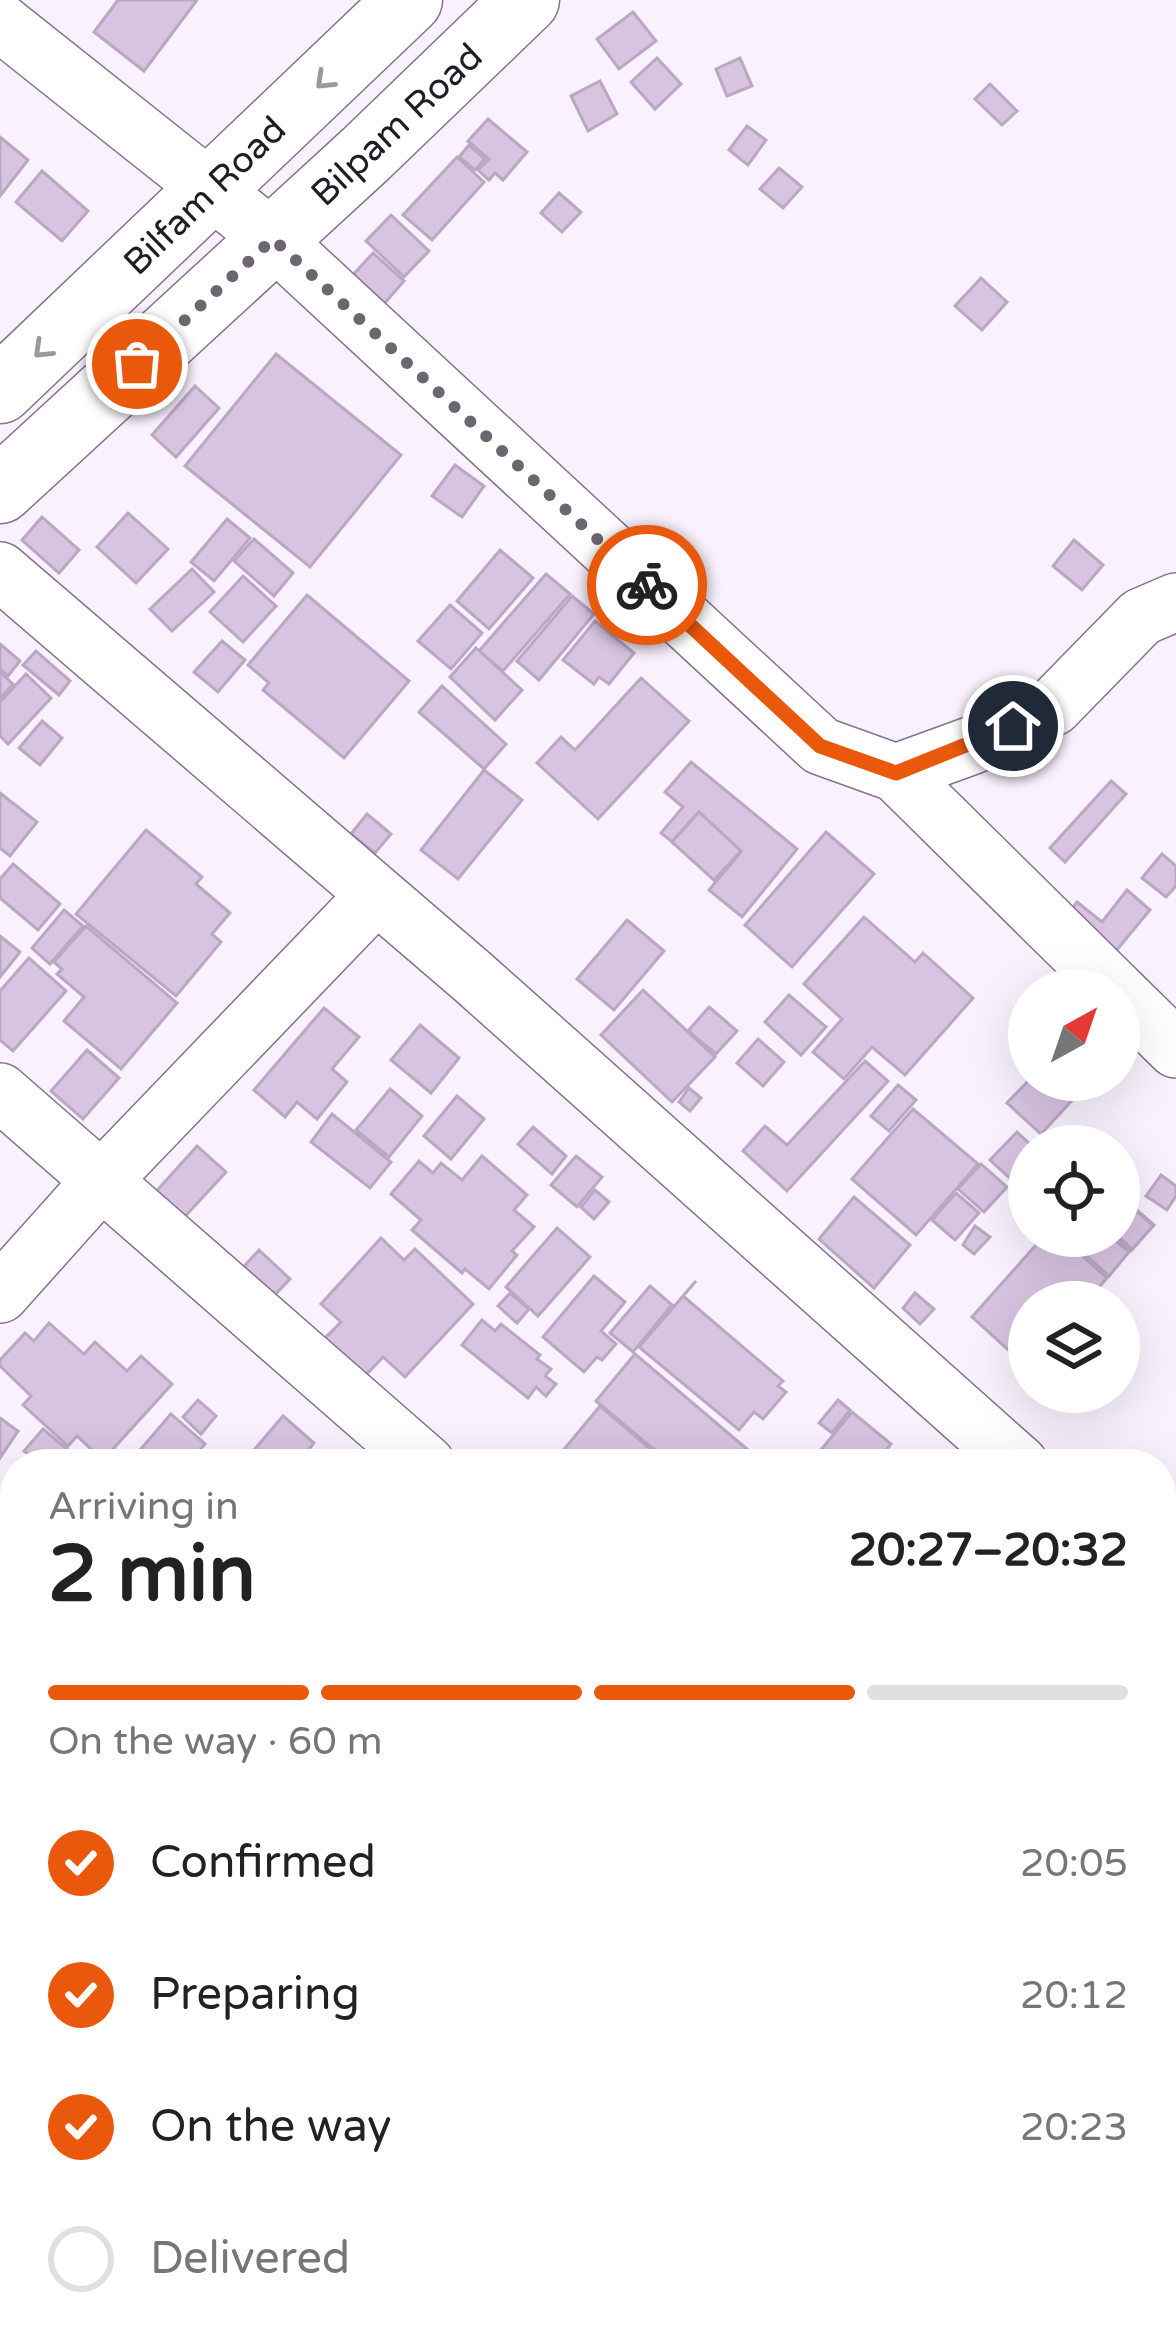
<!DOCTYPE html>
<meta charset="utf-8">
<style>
:root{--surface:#fff;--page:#f2f2f2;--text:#222;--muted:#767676;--line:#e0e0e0;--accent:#ea580c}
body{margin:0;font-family:"Varela Round",sans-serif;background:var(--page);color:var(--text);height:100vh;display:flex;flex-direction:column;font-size:45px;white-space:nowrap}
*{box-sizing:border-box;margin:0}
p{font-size:39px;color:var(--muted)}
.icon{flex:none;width:66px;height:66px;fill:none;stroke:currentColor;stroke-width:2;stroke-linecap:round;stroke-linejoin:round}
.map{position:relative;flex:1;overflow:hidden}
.side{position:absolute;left:0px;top:1449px;width:1176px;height:900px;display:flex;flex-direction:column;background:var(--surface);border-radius:48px 48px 0 0;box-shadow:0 12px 48px #0002}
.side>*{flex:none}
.needle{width:78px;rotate:40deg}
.tools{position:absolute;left:1008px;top:969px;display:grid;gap:24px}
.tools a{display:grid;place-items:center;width:132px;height:132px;border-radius:50%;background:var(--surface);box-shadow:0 12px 48px #0002;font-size:60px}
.pin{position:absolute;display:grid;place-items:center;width:102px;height:102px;color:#fff;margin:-51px;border:6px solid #fff;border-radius:50%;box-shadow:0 3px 12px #0007}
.courier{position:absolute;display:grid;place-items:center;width:120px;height:120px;margin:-60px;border:9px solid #ea580c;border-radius:50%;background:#fff;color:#222;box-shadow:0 3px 15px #0007}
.head em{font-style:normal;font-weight:800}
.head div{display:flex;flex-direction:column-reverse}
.head{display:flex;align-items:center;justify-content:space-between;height:204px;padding:0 48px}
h1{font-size:78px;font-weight:800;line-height:90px}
.bar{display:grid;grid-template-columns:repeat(4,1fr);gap:18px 12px;align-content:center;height:144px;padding:0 48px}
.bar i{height:15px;border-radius:9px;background:var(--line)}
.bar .active{background:var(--accent)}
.bar p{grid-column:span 4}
ol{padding:0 48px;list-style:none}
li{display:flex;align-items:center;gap:36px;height:132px}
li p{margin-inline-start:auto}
li .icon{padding:12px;border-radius:50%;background:var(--accent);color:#fff;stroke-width:4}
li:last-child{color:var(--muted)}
li i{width:66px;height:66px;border:6px solid var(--line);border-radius:50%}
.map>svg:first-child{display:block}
.building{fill:#d8c3e1;stroke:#bba7c4;stroke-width:3}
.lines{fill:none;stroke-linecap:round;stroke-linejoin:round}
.minor-casing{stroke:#85728d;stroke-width:60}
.primary-casing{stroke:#85728d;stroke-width:69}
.minor{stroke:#fff;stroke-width:57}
.primary{stroke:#fff;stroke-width:66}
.oneway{stroke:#9c989d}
.done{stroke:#6d6671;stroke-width:12;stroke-dasharray:0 21.6}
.route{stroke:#ea580c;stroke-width:15}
.labels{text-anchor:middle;stroke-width:10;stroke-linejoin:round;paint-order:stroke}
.street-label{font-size:36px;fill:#221b26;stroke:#fff}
</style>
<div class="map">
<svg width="1176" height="2349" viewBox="0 0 1176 2349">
<rect width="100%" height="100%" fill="#f9f1fd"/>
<g class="building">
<path d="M 118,0 L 197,0 L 144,71 L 94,32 Z"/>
<path d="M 633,12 L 656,41 L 619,69 L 597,39 Z"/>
<path d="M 657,58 L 681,84 L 655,109 L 631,82 Z"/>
<path d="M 740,58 L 752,86 L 727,96 L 716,69 Z"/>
<path d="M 600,81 L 617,114 L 588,131 L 571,96 Z"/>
<path d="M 990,84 L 1017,111 L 1002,125 L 975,99 Z"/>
<path d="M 488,119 L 527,152 L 503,180 L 495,173 L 489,180 L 478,170 L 489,159 L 468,141 Z"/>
<path d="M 747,126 L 766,140 L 748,165 L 729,150 Z"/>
<path d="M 0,137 L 28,160 L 0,196 Z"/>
<path d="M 469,145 L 485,159 L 475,170 L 459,157 Z"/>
<path d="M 457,157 L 484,182 L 432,240 L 403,215 Z"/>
<path d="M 779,168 L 802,187 L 783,208 L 760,189 Z"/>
<path d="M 42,171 L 88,211 L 62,241 L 16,202 Z"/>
<path d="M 559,193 L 581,212 L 562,232 L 541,213 Z"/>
<path d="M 391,215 L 429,251 L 404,277 L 366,241 Z"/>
<path d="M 373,253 L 404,281 L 384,304 L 352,276 Z"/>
<path d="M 981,278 L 1007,302 L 982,330 L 955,306 Z"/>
<path d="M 276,354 L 401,455 L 310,567 L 185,466 Z"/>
<path d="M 195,386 L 219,408 L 176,457 L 152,435 Z"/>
<path d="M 455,465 L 484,486 L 462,517 L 432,496 Z"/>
<path d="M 128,513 L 168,549 L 136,583 L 97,547 Z"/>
<path d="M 42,517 L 79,550 L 59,573 L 22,540 Z"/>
<path d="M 227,519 L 250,538 L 214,581 L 191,562 Z"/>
<path d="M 254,539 L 293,573 L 274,596 L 234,561 Z"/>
<path d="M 1074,540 L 1103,565 L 1082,590 L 1053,566 Z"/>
<path d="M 500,550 L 533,578 L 489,629 L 457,601 Z"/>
<path d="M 192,569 L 214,592 L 172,631 L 150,609 Z"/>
<path d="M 546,574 L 570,594 L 503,671 L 479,651 Z"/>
<path d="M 243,576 L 276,606 L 243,642 L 210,612 Z"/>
<path d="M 307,595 L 409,681 L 344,758 L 263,690 L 269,683 L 248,665 Z"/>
<path d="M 572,596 L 594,614 L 539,680 L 517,661 Z"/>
<path d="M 450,605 L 482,633 L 451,669 L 418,641 Z"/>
<path d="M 595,621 L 634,653 L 609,684 L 599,677 L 594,684 L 563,660 Z"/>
<path d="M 222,641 L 245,660 L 218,692 L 194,672 Z"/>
<path d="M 0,644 L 20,661 L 8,676 L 0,669 Z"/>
<path d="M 476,648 L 522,690 L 495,720 L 450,677 Z"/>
<path d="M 36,651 L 70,681 L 59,695 L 23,665 Z"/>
<path d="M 0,672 L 13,684 L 0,699 Z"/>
<path d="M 26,674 L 51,698 L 8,744 L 0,736 L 0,702 Z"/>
<path d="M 641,678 L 689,721 L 598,819 L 537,763 L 561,737 L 575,750 Z"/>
<path d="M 442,686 L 506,744 L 484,769 L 419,712 Z"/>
<path d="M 42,721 L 62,738 L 40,765 L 19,748 Z"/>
<path d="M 691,762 L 797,849 L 742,917 L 709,890 L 740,853 L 722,839 L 700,864 L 661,833 L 683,807 L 665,792 Z"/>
<path d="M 484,770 L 522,800 L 458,879 L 421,850 Z"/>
<path d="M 1111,781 L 1126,794 L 1065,862 L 1050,848 Z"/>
<path d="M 0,793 L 37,822 L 10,856 L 0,848 Z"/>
<path d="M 699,812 L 741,851 L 714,880 L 672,842 Z"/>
<path d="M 699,812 L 741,851 L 714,880 L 672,842 Z"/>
<path d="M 367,814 L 391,834 L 375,853 L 351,834 Z"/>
<path d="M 146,830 L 202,877 L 196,884 L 230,913 L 212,934 L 221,942 L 176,996 L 76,914 Z"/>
<path d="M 826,832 L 874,874 L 792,967 L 745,925 Z"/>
<path d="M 1162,854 L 1176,866 L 1176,886 L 1166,897 L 1142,878 Z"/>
<path d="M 13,864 L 60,904 L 38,930 L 0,898 L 0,879 Z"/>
<path d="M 1127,890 L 1150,910 L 1111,957 L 1064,920 L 1077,902 L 1102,922 Z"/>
<path d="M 64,910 L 83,926 L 50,964 L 32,948 Z"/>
<path d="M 864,917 L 915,962 L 923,953 L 973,998 L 905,1075 L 872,1047 L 844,1079 L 813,1052 L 842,1019 L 804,984 Z"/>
<path d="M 627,920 L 664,951 L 614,1010 L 577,979 Z"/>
<path d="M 86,926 L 177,1003 L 121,1069 L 64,1021 L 84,997 L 57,974 L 62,969 L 54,962 Z"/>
<path d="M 0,936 L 20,952 L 0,977 Z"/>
<path d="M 29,958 L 66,991 L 13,1051 L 0,1040 L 0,991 Z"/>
<path d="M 643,990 L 715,1057 L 672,1102 L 601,1035 Z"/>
<path d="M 789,995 L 826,1027 L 801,1055 L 765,1022 Z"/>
<path d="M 709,1007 L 737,1031 L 716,1054 L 688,1031 Z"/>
<path d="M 324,1008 L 359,1037 L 332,1069 L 347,1082 L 317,1119 L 297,1102 L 285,1117 L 254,1090 Z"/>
<path d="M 420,1025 L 459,1058 L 431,1093 L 391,1060 Z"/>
<path d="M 758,1039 L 784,1062 L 763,1086 L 737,1063 Z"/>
<path d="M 87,1050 L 119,1078 L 83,1119 L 51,1091 Z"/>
<path d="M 865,1061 L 888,1081 L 787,1191 L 743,1151 L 765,1126 L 787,1145 Z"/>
<path d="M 1029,1080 L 1091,1080 L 1041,1134 L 1007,1103 Z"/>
<path d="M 898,1085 L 916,1100 L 889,1131 L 871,1116 Z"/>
<path d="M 689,1088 L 701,1098 L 690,1111 L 679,1102 Z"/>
<path d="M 390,1089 L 422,1116 L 389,1157 L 356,1130 Z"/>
<path d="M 457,1096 L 484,1119 L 451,1159 L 424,1136 Z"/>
<path d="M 913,1109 L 978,1164 L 916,1235 L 852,1179 Z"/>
<path d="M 332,1114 L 391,1162 L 370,1188 L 311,1142 Z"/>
<path d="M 533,1127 L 566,1156 L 552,1174 L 518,1144 Z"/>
<path d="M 1017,1132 L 1032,1146 L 1029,1146 L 1029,1163 L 1013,1181 L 990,1160 Z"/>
<path d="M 197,1146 L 226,1172 L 180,1222 L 151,1197 Z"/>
<path d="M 482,1156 L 527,1195 L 514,1210 L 534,1227 L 512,1251 L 517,1255 L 489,1289 L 465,1269 L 462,1273 L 412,1230 L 421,1220 L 391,1194 L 419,1161 L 433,1173 L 441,1163 L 462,1180 Z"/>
<path d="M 576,1156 L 602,1177 L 577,1207 L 551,1185 Z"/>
<path d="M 981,1164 L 1007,1187 L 984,1212 L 958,1189 Z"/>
<path d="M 1161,1175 L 1176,1186 L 1176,1196 L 1167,1210 L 1146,1196 Z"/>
<path d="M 595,1190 L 609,1202 L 594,1219 L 581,1207 Z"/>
<path d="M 956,1193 L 979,1213 L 955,1240 L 932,1220 Z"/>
<path d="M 854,1197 L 910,1245 L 874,1288 L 819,1239 Z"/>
<path d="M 1131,1205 L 1154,1225 L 1131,1251 L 1114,1236 L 1119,1236 L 1119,1219 Z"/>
<path d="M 1134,1209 L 1153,1226 L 1132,1249 L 1118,1236 L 1119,1226 Z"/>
<path d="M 975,1226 L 990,1237 L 974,1254 L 963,1245 Z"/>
<path d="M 557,1228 L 590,1257 L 538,1316 L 506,1287 Z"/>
<path d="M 1044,1236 L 1060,1236 L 1107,1278 L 1086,1302 L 1029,1302 L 1027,1367 L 972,1317 Z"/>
<path d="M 1092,1236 L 1110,1236 L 1129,1252 L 1109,1276 L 1080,1250 Z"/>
<path d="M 381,1238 L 404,1260 L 415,1249 L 473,1304 L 405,1377 L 383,1357 L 365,1376 L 324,1339 L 341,1322 L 321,1304 Z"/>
<path d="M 259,1250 L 290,1279 L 267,1303 L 237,1274 Z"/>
<path d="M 594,1276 L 625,1302 L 601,1331 L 616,1344 L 602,1360 L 597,1357 L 584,1372 L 543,1337 Z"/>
<path d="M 696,1281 L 683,1296 L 783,1381 L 778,1386 L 786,1392 L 763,1419 L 754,1412 L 739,1430 L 639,1347 Z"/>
<path d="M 650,1286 L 672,1305 L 633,1352 L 610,1333 Z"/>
<path d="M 510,1293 L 529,1309 L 517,1323 L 498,1306 Z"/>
<path d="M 915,1293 L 934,1309 L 920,1324 L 903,1308 Z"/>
<path d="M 482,1320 L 495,1331 L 501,1324 L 540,1355 L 537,1359 L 551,1369 L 545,1376 L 556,1384 L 546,1396 L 536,1387 L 528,1398 L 462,1345 Z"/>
<path d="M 49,1323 L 84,1354 L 95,1342 L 127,1371 L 141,1356 L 172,1384 L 103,1460 L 77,1436 L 68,1446 L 23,1405 L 31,1396 L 0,1366 L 0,1360 L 25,1333 L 34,1341 Z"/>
<path d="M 635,1354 L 748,1450 L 736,1464 L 671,1464 L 596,1401 Z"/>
<path d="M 198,1400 L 216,1416 L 201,1434 L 183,1417 Z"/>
<path d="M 838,1400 L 850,1410 L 832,1433 L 819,1423 Z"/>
<path d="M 600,1406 L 668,1464 L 574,1464 L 561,1453 Z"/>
<path d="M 852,1412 L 891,1444 L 875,1464 L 836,1464 L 820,1451 Z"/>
<path d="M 171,1414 L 205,1444 L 188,1464 L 128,1464 Z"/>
<path d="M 283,1416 L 314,1443 L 297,1464 L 270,1464 L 254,1450 Z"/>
<path d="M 0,1418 L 18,1431 L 0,1458 Z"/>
<path d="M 43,1429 L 74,1455 L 66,1464 L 40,1464 L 24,1451 Z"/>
<path d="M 1176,1502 L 1176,1543 L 1161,1529 L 1161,1518 Z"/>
<path d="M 12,1539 L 15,1577 L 1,1592 L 0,1552 Z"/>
<path d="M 3,1686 L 15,1696 L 12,1725 L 0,1715 Z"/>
<path d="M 0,1718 L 15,1731 L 15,1824 L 0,1841 Z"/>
<path d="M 1176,1815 L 1176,1885 L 1161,1872 L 1161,1833 Z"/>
<path d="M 1169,1902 L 1176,1908 L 1176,1947 L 1161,1935 L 1161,1913 Z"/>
<path d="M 0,1930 L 15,1944 L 15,2026 L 0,2042 Z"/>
<path d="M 1,2071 L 15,2081 L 5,2095 L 0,2091 Z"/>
<path d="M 1161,2228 L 1176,2241 L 1176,2274 L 1161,2291 Z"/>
<path d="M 1,2293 L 15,2304 L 15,2320 L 4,2334 L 0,2330 Z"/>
<path d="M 445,2334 L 524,2334 L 533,2342 L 527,2349 L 443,2349 L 437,2344 Z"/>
<path d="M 589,2334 L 610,2334 L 628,2349 L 577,2349 Z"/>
<path d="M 887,2334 L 926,2334 L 931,2337 L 921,2349 L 886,2349 L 879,2344 Z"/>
<path d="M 972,2334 L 1077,2334 L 1095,2349 L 959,2349 Z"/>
<path d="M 1093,2334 L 1125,2334 L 1112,2349 Z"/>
</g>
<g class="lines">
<defs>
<g id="minor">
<path d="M 0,22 L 273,239 L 821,746 L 896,773 L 973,745 L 1053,707 L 1141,617 L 1176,602"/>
<path d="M 0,571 L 474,978 L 1019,1464"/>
<path d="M 896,773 L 1116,990"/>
<path d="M 1119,993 L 1176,1049"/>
<path d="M 0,1092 L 426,1464"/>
<path d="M 0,1294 L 102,1180 L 376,895"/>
<path d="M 1161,1592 L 1176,1605"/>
<path d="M 0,1612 L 15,1625"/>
<path d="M 1161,2124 L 1176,2137"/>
<path d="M 0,2188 L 15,2201"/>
<path d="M 167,2334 L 185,2349"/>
<path d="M 821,2334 L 838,2349"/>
<path d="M 259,2349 L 274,2334"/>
</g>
<g id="primary">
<path d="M 0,390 L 409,0"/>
<path d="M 0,490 L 366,154 L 526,0"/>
</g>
</defs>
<use href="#minor" class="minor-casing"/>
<use href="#primary" class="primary-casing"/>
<use href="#minor" class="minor"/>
<use href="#primary" class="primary"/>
</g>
<defs><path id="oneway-chevron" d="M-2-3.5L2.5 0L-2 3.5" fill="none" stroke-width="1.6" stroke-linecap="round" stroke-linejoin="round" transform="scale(3)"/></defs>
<g class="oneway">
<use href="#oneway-chevron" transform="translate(324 81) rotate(136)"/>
<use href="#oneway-chevron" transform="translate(42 350) rotate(136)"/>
</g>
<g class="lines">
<path class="done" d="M 137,364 L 273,239 L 647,585"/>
<path class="route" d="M 647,585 L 820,746 L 896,773 L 1013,726"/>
</g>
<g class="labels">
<g class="street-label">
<text transform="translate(396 124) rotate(-43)" y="13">Bilpam Road</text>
<text transform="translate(204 195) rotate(-44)" y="13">Bilfam Road</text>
</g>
</g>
</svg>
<div class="tools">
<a><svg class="needle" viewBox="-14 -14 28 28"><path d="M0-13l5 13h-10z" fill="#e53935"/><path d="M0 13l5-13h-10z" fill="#767676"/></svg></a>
<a><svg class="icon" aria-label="locate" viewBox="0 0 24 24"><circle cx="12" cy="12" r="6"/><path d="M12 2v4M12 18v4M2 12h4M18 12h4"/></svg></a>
<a><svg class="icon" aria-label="layers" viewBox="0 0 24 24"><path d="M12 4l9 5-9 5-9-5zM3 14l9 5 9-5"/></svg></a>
</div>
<div class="pin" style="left:137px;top:364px;background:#ea580c"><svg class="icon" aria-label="bag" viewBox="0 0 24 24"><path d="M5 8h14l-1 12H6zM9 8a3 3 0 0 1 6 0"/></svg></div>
<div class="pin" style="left:1013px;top:726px;background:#1f2937"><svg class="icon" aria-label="home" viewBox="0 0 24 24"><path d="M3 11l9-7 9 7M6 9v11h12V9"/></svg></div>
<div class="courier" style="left:647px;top:585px"><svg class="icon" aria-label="bike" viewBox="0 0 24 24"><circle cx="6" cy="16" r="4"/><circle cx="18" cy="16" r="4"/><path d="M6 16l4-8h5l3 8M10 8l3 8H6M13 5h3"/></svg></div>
<section class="side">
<div class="head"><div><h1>2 min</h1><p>Arriving in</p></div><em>20:27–20:32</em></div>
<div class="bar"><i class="active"></i><i class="active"></i><i class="active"></i><i></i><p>On the way · 60 m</p></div>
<ol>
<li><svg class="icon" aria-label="check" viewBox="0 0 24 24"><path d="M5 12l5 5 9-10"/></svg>Confirmed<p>20:05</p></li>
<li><svg class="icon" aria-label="check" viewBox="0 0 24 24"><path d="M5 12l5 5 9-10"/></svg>Preparing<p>20:12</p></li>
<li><svg class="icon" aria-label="check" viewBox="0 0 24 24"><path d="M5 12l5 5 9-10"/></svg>On the way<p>20:23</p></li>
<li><i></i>Delivered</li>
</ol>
</section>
</div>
